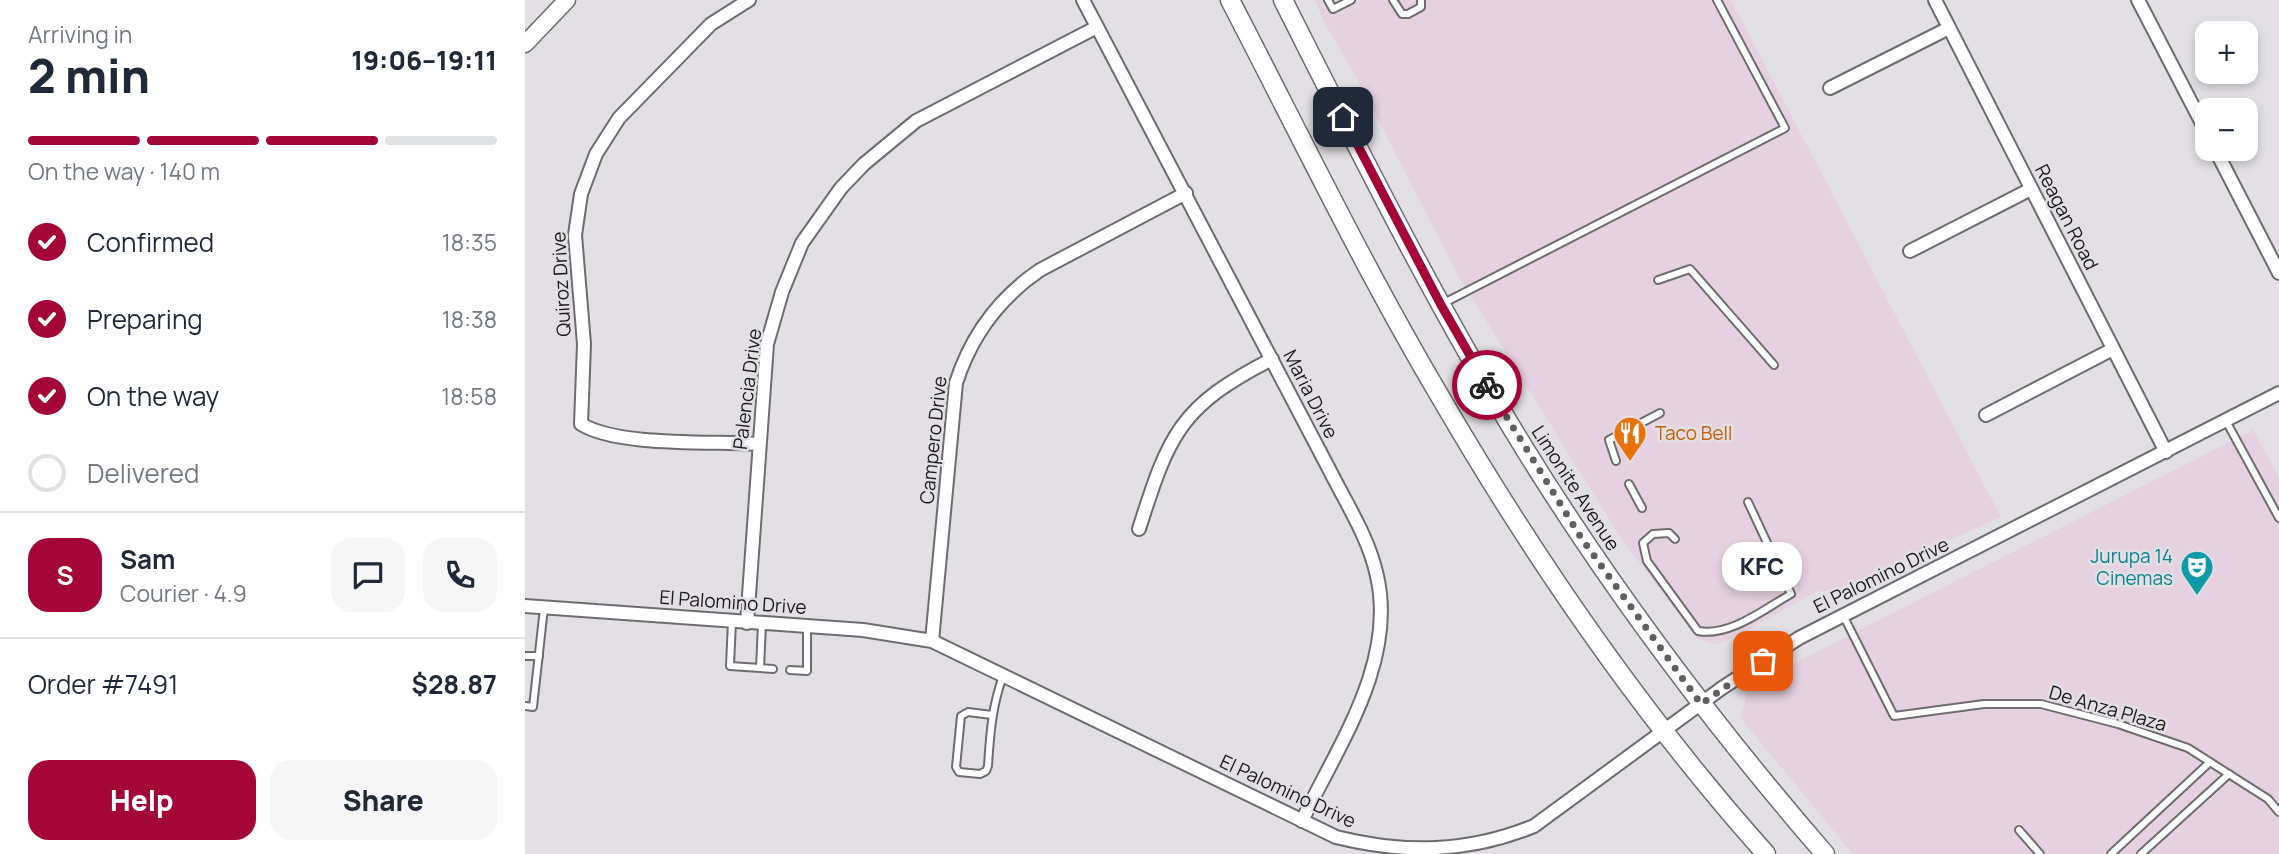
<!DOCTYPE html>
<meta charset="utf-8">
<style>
:root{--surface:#fff;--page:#f6f6f7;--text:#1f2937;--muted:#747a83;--line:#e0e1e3;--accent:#a30637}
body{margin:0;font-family:Manrope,sans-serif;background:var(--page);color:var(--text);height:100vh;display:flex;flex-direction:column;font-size:26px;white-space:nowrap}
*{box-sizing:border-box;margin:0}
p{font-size:23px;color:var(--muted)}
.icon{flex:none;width:38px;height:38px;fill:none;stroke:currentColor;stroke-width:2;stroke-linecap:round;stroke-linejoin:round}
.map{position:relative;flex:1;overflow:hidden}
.details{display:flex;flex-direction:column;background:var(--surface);width:525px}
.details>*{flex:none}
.controls{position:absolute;left:1670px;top:21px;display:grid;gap:14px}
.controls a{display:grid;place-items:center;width:63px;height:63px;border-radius:14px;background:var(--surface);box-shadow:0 4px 10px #0003;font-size:35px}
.pin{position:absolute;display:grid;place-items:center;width:60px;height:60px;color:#fff;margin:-30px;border-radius:14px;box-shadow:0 4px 10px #0006}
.courier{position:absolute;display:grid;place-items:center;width:70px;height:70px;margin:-35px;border:5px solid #a30637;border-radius:50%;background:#fff;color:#222;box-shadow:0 2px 9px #0007}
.bubble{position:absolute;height:49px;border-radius:21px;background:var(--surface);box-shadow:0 4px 10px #0003;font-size:23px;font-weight:800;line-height:49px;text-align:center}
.overview em{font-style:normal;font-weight:800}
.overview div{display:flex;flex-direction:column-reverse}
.overview{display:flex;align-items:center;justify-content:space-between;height:119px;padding:0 28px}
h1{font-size:46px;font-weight:800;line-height:52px}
.bar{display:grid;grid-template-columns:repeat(4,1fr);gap:10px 7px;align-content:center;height:84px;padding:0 28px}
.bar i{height:9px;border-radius:5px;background:var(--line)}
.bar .active{background:var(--accent)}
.bar p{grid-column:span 4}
.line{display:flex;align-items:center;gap:18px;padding:0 28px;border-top:2px solid var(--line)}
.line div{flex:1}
.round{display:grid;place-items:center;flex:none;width:74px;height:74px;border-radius:21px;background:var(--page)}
ol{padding:0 28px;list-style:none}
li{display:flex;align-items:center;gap:21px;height:77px}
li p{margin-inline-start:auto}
li .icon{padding:7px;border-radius:50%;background:var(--accent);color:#fff;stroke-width:4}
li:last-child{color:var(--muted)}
li i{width:38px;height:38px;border:4px solid var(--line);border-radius:50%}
.action{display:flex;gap:14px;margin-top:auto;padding:14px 28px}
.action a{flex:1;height:80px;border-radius:21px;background:var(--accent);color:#fff;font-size:28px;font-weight:800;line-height:80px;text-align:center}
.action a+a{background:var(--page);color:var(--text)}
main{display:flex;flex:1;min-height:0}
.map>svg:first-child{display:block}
.commercial{fill:#e5d1e0}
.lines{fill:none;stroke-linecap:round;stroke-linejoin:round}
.lane-casing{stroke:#6f6c70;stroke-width:10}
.street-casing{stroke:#6f6c70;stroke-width:16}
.secondary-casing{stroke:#6f6c70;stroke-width:19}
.primary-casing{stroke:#6f6c70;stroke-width:21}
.lane{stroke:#fff;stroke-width:6}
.street{stroke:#fff;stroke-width:12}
.secondary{stroke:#fff;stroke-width:16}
.primary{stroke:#fff;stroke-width:18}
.done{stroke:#615f62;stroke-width:7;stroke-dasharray:0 12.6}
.route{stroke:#a30637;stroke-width:9}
.labels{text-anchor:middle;stroke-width:5;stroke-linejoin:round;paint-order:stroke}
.street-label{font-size:19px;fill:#1b1a1c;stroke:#e3e0e5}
.food-label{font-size:19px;fill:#c56008;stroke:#e3e0e5;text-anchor:start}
.culture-label{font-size:19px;fill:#0d838f;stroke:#e3e0e5;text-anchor:end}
</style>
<main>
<section class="details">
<div class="overview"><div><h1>2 min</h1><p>Arriving in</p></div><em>19:06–19:11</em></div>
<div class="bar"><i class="active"></i><i class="active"></i><i class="active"></i><i></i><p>On the way · 140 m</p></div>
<ol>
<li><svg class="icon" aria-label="check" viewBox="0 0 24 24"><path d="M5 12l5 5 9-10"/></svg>Confirmed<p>18:35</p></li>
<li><svg class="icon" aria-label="check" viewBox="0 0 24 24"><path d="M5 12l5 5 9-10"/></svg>Preparing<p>18:38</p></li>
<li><svg class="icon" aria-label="check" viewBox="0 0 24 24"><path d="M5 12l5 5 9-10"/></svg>On the way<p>18:58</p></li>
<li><i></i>Delivered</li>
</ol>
<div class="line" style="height:126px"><b class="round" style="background:var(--accent);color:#fff">S</b><div><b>Sam</b><p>Courier · 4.9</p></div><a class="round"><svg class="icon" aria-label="chat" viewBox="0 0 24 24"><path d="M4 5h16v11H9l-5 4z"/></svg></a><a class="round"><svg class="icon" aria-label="phone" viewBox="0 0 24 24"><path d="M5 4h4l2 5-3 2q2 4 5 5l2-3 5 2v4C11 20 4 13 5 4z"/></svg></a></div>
<div class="line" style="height:91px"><div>Order #7491</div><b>$28.87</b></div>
<div class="action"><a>Help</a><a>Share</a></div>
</section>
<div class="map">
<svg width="1754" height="854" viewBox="0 0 1754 854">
<rect width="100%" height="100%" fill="#e3e0e5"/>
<g class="commercial">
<path d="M 790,0 L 1206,0 L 1476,517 L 1316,588 L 1291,592 L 1200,642 L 1189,644 L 1173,639 L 1097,540 L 934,277 L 832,79 L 800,24 Z"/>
<path d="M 1728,430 L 1754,478 L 1754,854 L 1328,854 L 1216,719 L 1221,695 L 1258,669 Z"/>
</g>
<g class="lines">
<defs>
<g id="lane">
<path d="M 803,0 L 808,9 L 826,0"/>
<path d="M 868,0 L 877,14 L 883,14 L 896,7 L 896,0"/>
<path d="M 1133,280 L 1165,269 L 1249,365"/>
<path d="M 917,304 L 1260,128 L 1192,0"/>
<path d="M 1701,421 L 1754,518"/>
<path d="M 1091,461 L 1084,440 L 1135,413"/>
<path d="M 1104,484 L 1117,508"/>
<path d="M 1150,539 L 1144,533 L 1128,534 L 1118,543 L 1122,561 L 1173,631 C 1205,637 1239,609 1266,594 L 1223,502"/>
<path d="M 1318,615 L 1369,716 L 1459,704 L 1516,704 L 1593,724 L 1663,748 L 1743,799 L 1754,812"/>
<path d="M 207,621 L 205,666 L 235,668 L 237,624"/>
<path d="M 0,656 L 14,656"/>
<path d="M 235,668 L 248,669"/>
<path d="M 265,670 L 282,671 L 282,627"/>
<path d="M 0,706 L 8,707 L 19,608"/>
<path d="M 467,715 L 443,712 L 436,716 L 431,767 L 434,772 L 455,774 L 461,771 L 463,766 C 465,734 467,706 478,676"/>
<path d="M 1494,830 L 1515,854"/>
<path d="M 1586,854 L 1685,762"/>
<path d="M 1616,854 L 1704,774"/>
</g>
<g id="street">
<path d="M 224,0 L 186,24 L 94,118 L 71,154 L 56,194 L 50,235 L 59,344 L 56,424 C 94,447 187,441 234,444"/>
<path d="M 558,0 L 804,469 C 821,503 844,538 852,576 C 872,663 812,747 777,821"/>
<path d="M 1410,0 L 1641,452"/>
<path d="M 1613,0 L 1682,133"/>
<path d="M 1305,88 L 1424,28"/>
<path d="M 1690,149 L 1754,273"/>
<path d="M 1385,251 L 1506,189"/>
<path d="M 1461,415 L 1588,349"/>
<path d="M 614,529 C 644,434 655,406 747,359"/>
<path d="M 0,606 L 338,630 L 407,641 L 811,837 C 879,854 943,853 1009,826 L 1197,688 L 1274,638 L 1754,393"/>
<path d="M 222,623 L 242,344 L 257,292 L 277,243 L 316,188 L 339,164 L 391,121 L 572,27"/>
<path d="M 407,641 L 431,383 C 446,336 474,298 515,270 L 661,193"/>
</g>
<path id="secondary" d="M 0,44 L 42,0"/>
<g id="primary">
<path d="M 705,0 C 773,131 838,266 913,393 C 1007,555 1116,714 1241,854"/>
<path d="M 758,0 C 835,152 911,306 1001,451 C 1089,593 1191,728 1300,854"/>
</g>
</defs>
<use href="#lane" class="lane-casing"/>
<use href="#street" class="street-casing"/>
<use href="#secondary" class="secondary-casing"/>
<use href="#primary" class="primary-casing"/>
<use href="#lane" class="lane"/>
<use href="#street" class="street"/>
<use href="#secondary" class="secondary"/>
<use href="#primary" class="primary"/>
</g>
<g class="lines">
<path class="done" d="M 962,385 L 1057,539 L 1176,704 L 1238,661"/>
<path class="route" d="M 818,117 L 916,305 L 962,385"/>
</g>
<defs>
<symbol id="restaurant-pin" viewBox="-11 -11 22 30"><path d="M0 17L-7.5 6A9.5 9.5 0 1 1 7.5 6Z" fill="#e8710a" stroke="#e3e0e5"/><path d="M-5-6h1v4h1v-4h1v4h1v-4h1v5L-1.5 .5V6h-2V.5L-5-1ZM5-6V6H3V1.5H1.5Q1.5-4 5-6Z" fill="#fff"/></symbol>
<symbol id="theatre-pin" viewBox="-11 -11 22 30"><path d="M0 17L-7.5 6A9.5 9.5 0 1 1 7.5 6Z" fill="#0f9aa8" stroke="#e3e0e5"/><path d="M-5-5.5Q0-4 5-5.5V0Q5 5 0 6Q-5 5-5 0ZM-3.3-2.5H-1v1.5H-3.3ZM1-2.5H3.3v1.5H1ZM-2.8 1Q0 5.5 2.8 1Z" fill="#fff"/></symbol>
</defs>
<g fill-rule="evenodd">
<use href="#restaurant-pin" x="1086" y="414" width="38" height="52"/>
<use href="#theatre-pin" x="1653" y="548" width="38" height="52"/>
</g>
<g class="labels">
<g class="street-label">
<text transform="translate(1542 217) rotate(63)" y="7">Reagan Road</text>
<text transform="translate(36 284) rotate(-93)" y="7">Quiroz Drive</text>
<text transform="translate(222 389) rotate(-83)" y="7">Palencia Drive</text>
<text transform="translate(786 394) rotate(63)" y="7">Maria Drive</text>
<text transform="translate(408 440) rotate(-84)" y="7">Campero Drive</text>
<text transform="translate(1051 488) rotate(57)" y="7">Limonite Avenue</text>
<text transform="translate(1356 575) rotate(-26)" y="7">El Palomino Drive</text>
<text transform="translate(208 602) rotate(4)" y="7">El Palomino Drive</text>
<text transform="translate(1583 708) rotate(16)" y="7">De Anza Plaza</text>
<text transform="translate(763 791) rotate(25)" y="7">El Palomino Drive</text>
</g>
<g class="food-label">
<text x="1130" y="440">Taco Bell</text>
</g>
<g class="culture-label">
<text x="1648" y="563">Jurupa 14<tspan x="1648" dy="22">Cinemas</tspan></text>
</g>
</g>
</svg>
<div class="controls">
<a>+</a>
<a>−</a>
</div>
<div class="pin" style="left:1238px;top:661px;background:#ea580c"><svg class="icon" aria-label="bag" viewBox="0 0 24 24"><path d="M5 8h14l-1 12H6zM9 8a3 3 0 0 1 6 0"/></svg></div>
<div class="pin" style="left:818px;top:117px;background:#1f2937"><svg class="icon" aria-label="home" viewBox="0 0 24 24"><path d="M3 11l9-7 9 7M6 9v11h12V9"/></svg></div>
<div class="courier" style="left:962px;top:385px"><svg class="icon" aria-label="bike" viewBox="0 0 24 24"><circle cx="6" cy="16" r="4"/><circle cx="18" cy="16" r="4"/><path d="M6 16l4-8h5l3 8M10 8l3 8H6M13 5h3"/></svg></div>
<div class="bubble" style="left:1197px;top:542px;width:80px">KFC</div>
</div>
</main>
